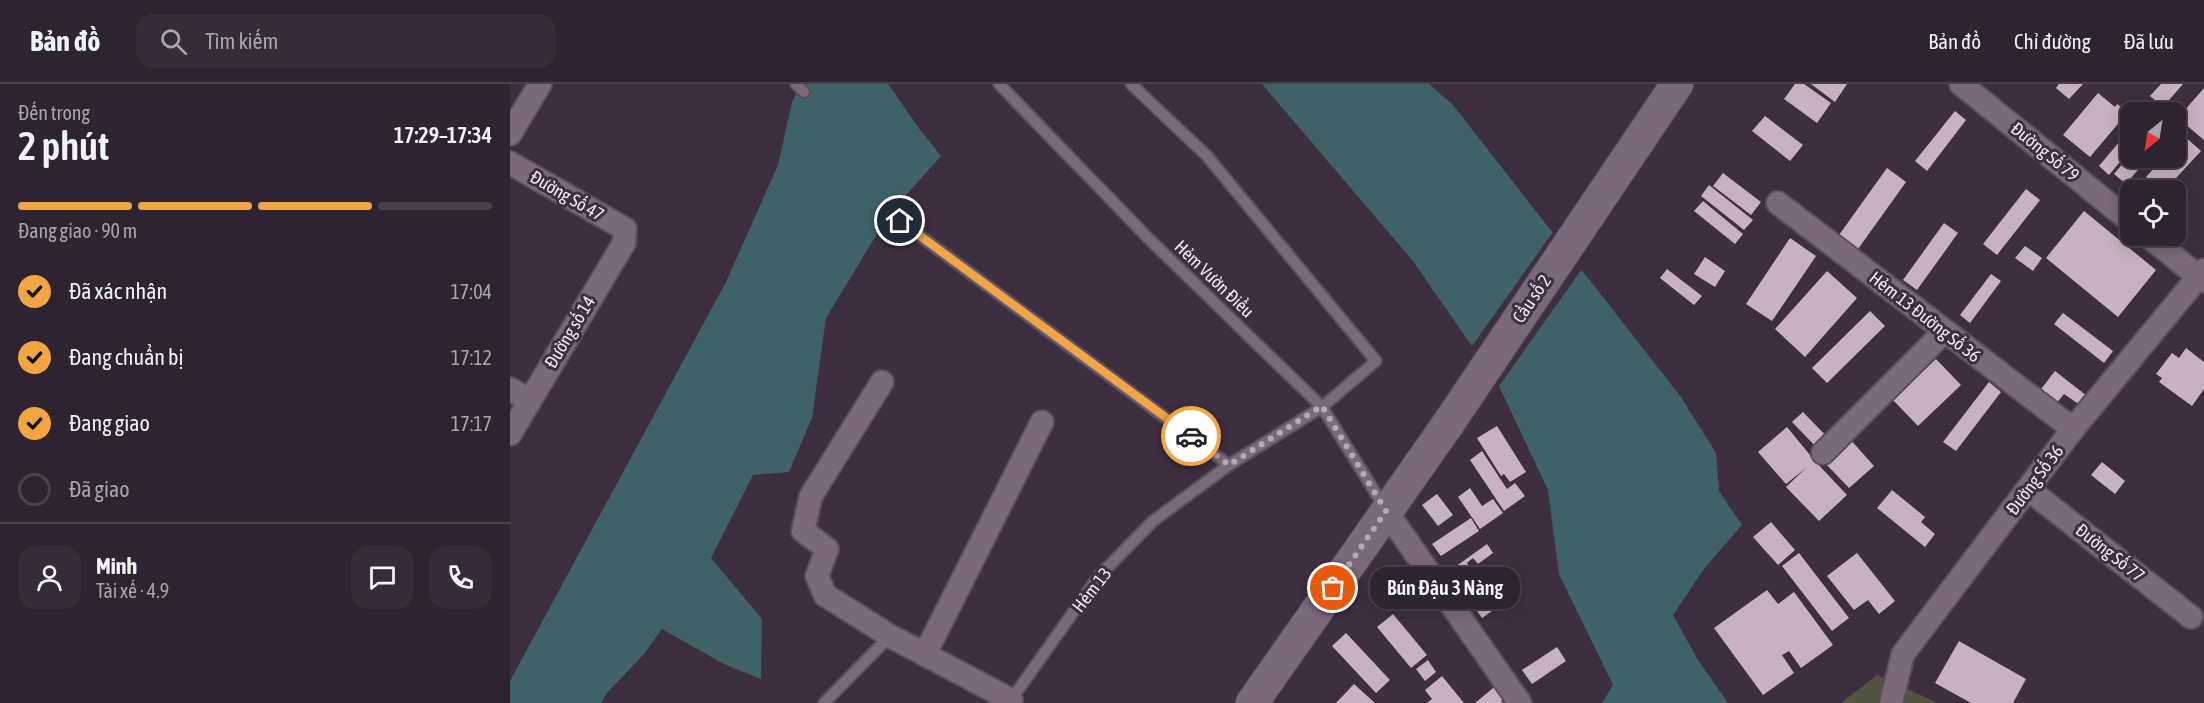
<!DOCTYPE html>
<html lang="vi">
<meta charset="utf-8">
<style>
:root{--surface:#2e2330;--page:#362b38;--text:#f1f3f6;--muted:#a7a4ab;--line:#49404c;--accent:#f2a541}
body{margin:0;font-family:"Asap Condensed",sans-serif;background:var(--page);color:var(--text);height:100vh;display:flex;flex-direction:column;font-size:22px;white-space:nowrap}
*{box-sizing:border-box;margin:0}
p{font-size:20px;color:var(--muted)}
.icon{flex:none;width:33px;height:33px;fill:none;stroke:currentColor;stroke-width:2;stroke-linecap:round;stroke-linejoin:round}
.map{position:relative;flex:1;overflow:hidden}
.details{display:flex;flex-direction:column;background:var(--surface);width:510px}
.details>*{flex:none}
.needle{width:39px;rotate:210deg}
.fabs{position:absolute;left:1610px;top:18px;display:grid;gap:12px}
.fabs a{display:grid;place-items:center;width:66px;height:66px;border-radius:12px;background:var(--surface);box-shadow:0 3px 15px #0003,0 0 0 2px var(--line);font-size:30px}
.pin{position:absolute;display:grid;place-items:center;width:51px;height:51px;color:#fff;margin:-26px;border:3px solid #fff;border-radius:50%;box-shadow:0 2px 6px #0007}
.courier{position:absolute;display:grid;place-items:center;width:60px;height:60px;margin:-30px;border:4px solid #f2a541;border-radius:50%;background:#fff;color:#222;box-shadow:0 2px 8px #0007}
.bubble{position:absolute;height:42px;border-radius:18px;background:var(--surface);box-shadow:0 3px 15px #0003,0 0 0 2px var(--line);font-size:20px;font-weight:600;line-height:42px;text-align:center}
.headline em{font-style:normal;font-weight:600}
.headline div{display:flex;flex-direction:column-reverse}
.headline{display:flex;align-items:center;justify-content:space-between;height:102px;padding:0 18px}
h1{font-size:39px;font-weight:600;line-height:45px}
.bar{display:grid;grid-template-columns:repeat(4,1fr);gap:9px 6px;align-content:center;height:72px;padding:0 18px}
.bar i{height:8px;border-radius:4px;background:var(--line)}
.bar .selected{background:var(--accent)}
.bar p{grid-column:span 4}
.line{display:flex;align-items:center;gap:15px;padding:0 18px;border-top:2px solid var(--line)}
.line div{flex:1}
.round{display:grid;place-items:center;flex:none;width:63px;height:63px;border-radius:18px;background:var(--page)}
ol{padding:0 18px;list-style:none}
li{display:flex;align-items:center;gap:18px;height:66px}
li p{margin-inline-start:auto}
li .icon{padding:6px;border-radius:50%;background:var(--accent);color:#111;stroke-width:4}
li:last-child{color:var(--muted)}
li i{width:33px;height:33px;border:3px solid var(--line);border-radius:50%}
header{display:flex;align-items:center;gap:36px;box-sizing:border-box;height:84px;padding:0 30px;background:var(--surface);border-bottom:2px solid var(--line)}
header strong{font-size:28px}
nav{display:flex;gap:33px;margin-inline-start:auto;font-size:21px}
.search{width:420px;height:54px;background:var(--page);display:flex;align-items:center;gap:15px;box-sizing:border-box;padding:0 21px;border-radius:18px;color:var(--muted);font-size:22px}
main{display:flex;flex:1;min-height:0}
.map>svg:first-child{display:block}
.green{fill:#4f553e}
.water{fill:#3f6168}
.pier{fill:#3e2f40}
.building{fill:#c8b1c3}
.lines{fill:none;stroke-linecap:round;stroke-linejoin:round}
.lane-casing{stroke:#5b4e5d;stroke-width:14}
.street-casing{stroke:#5b4e5d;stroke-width:26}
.secondary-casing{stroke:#5b4e5d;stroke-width:34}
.lane{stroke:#7a687b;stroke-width:10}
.street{stroke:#7a687b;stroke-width:22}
.secondary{stroke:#7a687b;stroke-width:32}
.done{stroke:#b4a9b6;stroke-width:6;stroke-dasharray:0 10.8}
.route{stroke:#f2a541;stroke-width:8}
.labels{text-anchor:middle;stroke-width:6;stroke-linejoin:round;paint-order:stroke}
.street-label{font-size:18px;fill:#f4eaf5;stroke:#3e2f40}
</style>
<header>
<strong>Bản đồ</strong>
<div class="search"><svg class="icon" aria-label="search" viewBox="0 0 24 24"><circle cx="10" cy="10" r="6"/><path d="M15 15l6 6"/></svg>Tìm kiếm</div>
<nav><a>Bản đồ</a><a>Chỉ đường</a><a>Đã lưu</a></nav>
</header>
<main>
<section class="details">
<div class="headline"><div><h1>2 phút</h1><p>Đến trong</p></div><em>17:29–17:34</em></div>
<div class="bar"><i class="selected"></i><i class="selected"></i><i class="selected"></i><i></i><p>Đang giao · 90 m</p></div>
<ol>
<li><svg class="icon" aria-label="check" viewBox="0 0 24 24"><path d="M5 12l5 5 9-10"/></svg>Đã xác nhận<p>17:04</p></li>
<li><svg class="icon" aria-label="check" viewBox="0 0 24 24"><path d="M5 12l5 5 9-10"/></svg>Đang chuẩn bị<p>17:12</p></li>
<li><svg class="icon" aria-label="check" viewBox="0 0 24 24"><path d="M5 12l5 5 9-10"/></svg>Đang giao<p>17:17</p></li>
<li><i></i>Đã giao</li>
</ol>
<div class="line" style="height:108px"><a class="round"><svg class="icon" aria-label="person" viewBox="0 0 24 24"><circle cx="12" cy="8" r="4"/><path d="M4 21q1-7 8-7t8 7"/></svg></a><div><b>Minh</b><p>Tài xế · 4.9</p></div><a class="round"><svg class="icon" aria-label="chat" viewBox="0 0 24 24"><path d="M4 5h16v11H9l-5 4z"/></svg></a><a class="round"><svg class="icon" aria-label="phone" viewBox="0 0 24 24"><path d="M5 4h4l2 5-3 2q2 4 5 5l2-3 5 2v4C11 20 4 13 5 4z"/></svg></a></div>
</section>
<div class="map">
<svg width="1694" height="619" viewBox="0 0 1694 619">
<rect width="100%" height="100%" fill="#3e2f40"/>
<path class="green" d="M 1367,591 L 1421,616 L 1427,619 L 1331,619 Z"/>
<g class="water">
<path d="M 291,0 L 378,0 L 408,43 L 431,72 L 379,130 L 316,234 L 302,334 L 279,388 L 243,391 L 201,474 L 252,535 L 251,595 L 214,580 L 152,545 L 133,571 L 97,609 L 91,619 L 0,619 L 0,597 L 216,198 L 268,81 L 282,18 Z"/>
<path d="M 752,0 L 919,0 L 943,21 L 1171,313 L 1206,369 L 1209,407 L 1232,441 L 1193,486 L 1163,531 L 1188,576 L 1218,619 L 1092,619 L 1103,601 L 1049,490 L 1038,406 L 988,300 L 903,177 Z"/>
</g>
<path class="pier" d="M 1045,145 L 1074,182 L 987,305 L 960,265 Z"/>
<g class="building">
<path d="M 1285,0 L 1294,0 L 1321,19 L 1307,39 L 1274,15 Z"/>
<path d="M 1301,0 L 1337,0 L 1325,18 Z"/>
<path d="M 1549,0 L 1573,0 L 1559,15 L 1546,4 Z"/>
<path d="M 1651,0 L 1673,0 L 1653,23 L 1640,12 Z"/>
<path d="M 1694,4 L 1694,56 L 1668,34 Z"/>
<path d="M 1588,9 L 1605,23 L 1607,20 L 1618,28 L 1580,73 L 1553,51 Z"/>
<path d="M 1445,27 L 1456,36 L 1417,87 L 1405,77 Z"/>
<path d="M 1255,32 L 1293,61 L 1280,77 L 1242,47 Z"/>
<path d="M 1620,45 L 1620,66 L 1599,91 L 1589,82 Z"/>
<path d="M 1673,51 L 1691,67 L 1655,106 L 1650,106 L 1636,93 L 1653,74 L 1665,74 L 1665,60 Z"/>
<path d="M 1620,71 L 1620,74 L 1638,74 L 1616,100 L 1604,90 Z"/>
<path d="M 1377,84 L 1396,98 L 1348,165 L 1329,151 Z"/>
<path d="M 1213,89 L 1251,118 L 1241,131 L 1203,102 Z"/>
<path d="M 1199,101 L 1243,136 L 1234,146 L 1191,112 Z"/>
<path d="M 1516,105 L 1530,116 L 1487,171 L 1473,160 Z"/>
<path d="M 1193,117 L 1233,150 L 1225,160 L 1184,127 Z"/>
<path d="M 1574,127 L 1646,186 L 1608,233 L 1536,174 Z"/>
<path d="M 1434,139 L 1448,149 L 1407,206 L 1393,196 Z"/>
<path d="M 1280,154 L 1306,172 L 1262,237 L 1236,220 Z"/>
<path d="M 1515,162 L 1532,174 L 1523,187 L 1505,174 Z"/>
<path d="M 1195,173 L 1215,187 L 1205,203 L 1184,190 Z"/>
<path d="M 1157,185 L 1192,212 L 1184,221 L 1150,194 Z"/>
<path d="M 1317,187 L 1347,214 L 1295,273 L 1265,245 Z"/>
<path d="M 1481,190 L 1491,197 L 1460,239 L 1450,231 Z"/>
<path d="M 1360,227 L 1375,242 L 1317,299 L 1302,284 Z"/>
<path d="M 1553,229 L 1603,267 L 1594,279 L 1544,240 Z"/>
<path d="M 1676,264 L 1694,278 L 1694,305 L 1682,322 L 1649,298 L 1652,294 L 1646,290 L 1662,269 L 1669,274 Z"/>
<path d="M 1426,275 L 1451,301 L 1408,342 L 1383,316 Z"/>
<path d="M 1545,287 L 1577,312 L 1570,321 L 1554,310 L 1545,321 L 1528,309 Z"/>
<path d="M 1479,298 L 1491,308 L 1446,367 L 1433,358 Z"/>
<path d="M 1293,328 L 1323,359 L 1312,369 L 1282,338 Z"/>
<path d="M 987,342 L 1016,388 L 1000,398 L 994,390 L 991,392 L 967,354 Z"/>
<path d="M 1277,343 L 1304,376 L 1337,411 L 1309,437 L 1276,403 L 1296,384 L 1276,400 L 1248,368 Z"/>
<path d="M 1339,354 L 1364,382 L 1339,404 L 1313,377 Z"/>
<path d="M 972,367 L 997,405 L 1005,399 L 1015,412 L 994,427 L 960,376 Z"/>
<path d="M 1592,378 L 1615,397 L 1605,410 L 1581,391 Z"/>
<path d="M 960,404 L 972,422 L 983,415 L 993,429 L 970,445 L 948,413 Z"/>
<path d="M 1382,406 L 1415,433 L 1411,438 L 1425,450 L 1415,463 L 1367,424 Z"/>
<path d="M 927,410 L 943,431 L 928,442 L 912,421 Z"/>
<path d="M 961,434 L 969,447 L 931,472 L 922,460 Z"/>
<path d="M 1261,438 L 1285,466 L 1268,481 L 1243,453 Z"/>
<path d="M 977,460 L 983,469 L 968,480 L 963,474 L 957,479 L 961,485 L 945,497 L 938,488 Z"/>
<path d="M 1289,469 L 1339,534 L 1322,547 L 1272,482 Z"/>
<path d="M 1347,469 L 1385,517 L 1369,530 L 1358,516 L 1344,526 L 1317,492 Z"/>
<path d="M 907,480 L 923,503 L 903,516 L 887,493 Z"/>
<path d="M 993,483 L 1001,495 L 960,523 L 951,511 Z"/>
<path d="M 884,493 L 899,514 L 879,527 L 865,505 Z"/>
<path d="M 1002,499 L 1008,509 L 972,534 L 965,524 Z"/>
<path d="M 1257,506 L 1268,520 L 1284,508 L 1323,561 L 1291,584 L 1279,567 L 1272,571 L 1284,589 L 1253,611 L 1204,544 Z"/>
<path d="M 883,530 L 917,571 L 901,584 L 867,543 Z"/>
<path d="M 836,549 L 880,596 L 866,609 L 822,562 Z"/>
<path d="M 1449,557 L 1516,595 L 1503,619 L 1461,619 L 1425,599 Z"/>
<path d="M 1047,563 L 1056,577 L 1022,600 L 1012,586 Z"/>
<path d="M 918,576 L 926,588 L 915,597 L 906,585 Z"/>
<path d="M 932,592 L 954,619 L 917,619 L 922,615 L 915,606 Z"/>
<path d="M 844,600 L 865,619 L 826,619 Z"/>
<path d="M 988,600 L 997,612 L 991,617 L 993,619 L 965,619 Z"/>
</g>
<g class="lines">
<defs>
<g id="lane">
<path d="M 286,0 L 294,8"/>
<path d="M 489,0 L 638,154 L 812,323 L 875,424"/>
<path d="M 390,137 L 719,381"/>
<path d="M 501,616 L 589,492 L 643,437 L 719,381 L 812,323 L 866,277 L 697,72 L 621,0"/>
<path d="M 314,619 L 380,552"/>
</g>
<g id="street">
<path d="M 1451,0 L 1620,137"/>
<path d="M 0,50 L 30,0"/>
<path d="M 0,79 L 115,145 L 114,159 L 0,350"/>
<path d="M 1268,119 L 1563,345"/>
<path d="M 1638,152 L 1694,197"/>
<path d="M 372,298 L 301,412 L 293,447 L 317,465 L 307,492 L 315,511 L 380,552 L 501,616"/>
<path d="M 0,305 L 19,316"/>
<path d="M 1313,369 L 1434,248"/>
<path d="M 1518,405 L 1681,533"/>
<path d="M 876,427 L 1010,619"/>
<path d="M 415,570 L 532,338"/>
<path d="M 1381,619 L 1393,570 L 1563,345 L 1694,186"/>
</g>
<path id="secondary" d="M 742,619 L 938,340 L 1167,0"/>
</defs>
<use href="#lane" class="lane-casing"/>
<use href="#street" class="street-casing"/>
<use href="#secondary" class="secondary-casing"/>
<use href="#lane" class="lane"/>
<use href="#street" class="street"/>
<use href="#secondary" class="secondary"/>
</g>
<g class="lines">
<path class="done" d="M 681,352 L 719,381 L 812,322 L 876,427 L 823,504"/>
<path class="route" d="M 390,137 L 681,352"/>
</g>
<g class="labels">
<g class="street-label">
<text transform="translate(1535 68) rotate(39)" y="6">Đường Số 79</text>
<text transform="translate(57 112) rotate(30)" y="6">Đường Số 47</text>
<text transform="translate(704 195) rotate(44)" y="6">Hẻm Vườn Điều</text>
<text transform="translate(1022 215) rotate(-56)" y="6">Cầu số 2</text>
<text transform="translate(1415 233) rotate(38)" y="6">Hẻm 13 Đường Số 36</text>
<text transform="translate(60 248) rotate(-59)" y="6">Đường số 14</text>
<text transform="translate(1525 396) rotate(-53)" y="6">Đường Số 36</text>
<text transform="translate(1600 469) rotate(38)" y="6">Đường Số 77</text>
<text transform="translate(582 506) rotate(-52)" y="6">Hẻm 13</text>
</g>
</g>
</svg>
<div class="fabs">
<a><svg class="needle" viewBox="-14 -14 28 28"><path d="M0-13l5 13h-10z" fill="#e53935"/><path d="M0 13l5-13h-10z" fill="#a7a4ab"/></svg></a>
<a><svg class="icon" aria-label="locate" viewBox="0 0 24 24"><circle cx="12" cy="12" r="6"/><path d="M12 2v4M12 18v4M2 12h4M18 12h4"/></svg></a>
</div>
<div class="pin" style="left:823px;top:504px;background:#ea580c"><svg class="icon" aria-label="bag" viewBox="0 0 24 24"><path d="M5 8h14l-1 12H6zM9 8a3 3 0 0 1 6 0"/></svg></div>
<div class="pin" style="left:390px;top:137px;background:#1f2937"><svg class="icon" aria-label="home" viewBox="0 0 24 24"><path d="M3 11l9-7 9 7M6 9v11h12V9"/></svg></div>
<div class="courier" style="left:681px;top:352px"><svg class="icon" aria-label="car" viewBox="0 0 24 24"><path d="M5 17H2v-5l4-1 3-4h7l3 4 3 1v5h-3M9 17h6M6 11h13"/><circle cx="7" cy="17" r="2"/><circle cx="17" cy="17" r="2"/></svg></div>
<div class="bubble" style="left:860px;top:483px;width:150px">Bún Đậu 3 Nàng</div>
</div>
</main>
